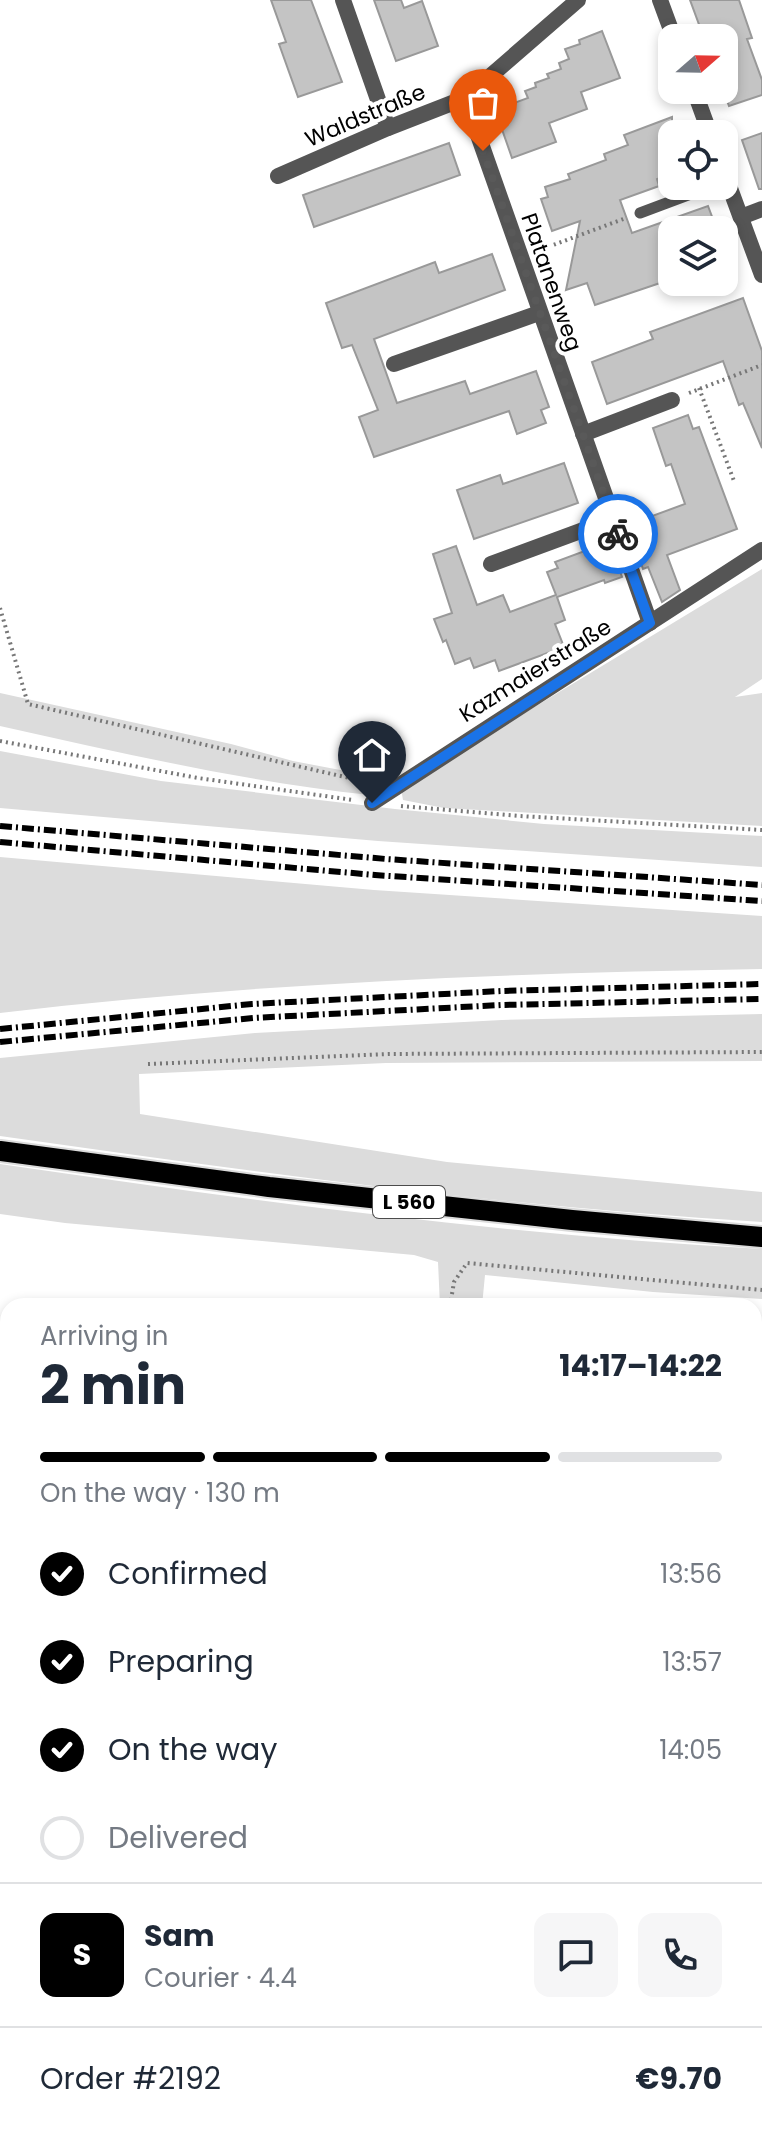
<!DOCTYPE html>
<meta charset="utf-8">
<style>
:root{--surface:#fff;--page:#f6f6f7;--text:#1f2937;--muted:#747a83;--line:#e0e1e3;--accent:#000}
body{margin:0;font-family:Poppins,sans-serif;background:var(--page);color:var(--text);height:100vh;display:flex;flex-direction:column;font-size:30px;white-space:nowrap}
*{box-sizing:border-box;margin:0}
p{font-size:26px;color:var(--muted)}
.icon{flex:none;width:44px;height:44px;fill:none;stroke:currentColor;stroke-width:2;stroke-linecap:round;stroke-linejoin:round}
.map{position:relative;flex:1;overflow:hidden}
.drawer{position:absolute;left:0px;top:1298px;width:762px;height:850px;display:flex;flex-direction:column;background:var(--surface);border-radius:24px 24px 0 0;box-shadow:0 4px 12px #0003}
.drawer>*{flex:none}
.needle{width:52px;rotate:70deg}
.tools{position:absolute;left:658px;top:24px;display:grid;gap:16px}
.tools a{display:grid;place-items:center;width:80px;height:80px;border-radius:16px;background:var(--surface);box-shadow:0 4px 12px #0003;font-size:40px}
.pin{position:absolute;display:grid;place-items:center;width:68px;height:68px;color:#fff;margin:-82px -34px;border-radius:50% 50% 50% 0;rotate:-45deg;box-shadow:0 0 8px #0007}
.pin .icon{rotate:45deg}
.courier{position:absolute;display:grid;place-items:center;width:80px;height:80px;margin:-40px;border:6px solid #1a73e8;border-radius:50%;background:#fff;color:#222;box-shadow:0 2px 10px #0007}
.head em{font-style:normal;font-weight:700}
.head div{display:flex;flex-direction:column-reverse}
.head{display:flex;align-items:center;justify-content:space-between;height:136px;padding:0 40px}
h1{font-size:52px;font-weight:700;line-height:60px}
.bar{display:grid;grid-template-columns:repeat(4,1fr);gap:12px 8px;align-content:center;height:96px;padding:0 40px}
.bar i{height:10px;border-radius:6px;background:var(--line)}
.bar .active{background:var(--accent)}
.bar p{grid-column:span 4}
.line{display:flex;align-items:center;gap:20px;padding:0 40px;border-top:2px solid var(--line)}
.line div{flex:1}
.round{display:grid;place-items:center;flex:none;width:84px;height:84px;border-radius:16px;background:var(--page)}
ol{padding:0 40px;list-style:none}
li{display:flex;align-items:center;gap:24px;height:88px}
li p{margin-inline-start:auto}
li .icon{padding:8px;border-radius:50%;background:var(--accent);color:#fff;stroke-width:4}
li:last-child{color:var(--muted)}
li i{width:44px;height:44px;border:4px solid var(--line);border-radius:50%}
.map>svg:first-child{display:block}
.green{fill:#dcdcdc}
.building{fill:#c4c4c4;stroke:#999;stroke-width:2}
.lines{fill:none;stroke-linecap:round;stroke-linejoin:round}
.primary-casing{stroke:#dbdbdb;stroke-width:24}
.path{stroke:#777;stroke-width:4;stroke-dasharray:2 4;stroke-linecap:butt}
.lane{stroke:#555;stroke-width:11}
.street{stroke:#555;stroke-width:16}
.primary{stroke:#000;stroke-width:20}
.rail{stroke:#000;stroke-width:6;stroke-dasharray:12 4 2 4;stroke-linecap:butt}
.done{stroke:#595959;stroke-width:8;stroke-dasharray:0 14.4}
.route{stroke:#1a73e8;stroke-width:10}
.labels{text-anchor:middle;stroke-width:8;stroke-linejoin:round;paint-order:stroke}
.shield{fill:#fff;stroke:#4c4c4c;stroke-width:2}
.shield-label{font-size:20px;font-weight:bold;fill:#000}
.street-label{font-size:22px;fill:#000;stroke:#fff}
</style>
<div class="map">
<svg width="762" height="2147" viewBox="0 0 762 2147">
<rect width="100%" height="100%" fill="#fff"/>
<g class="green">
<path d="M 762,569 L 762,679 L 735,697 L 762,693 L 762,826 L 444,808 L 403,800 L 401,788 Z"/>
<path d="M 0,693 L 231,744 L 293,761 L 377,777 L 378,789 L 370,795 C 246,782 122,753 0,726 Z"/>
<path d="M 0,751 L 161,781 L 395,809 L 544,824 L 762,836 L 762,867 L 378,841 L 0,808 Z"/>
<path d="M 0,857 L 374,890 L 762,916 L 762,969 C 508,973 253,983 0,1013 Z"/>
<path d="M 762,1014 L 762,1061 L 386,1063 L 139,1074 L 140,1114 L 447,1162 L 762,1192 L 762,1222 C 507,1207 253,1172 0,1136 L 0,1058 L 255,1033 L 502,1020 Z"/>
<path d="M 0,1164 C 253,1201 507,1235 762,1249 L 762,1299 L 653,1292 L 485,1275 L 482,1306 L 440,1306 L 438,1262 L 414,1255 L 65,1223 L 0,1214 Z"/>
<path d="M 0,2000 L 8,2001 L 8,2098 L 0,2096 Z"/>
<path d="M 304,2140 L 390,2140 L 389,2147 L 352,2147 Z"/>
</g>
<g class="building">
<path d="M 271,0 L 311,0 L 342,82 L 298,97 L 279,44 L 286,42 Z"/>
<path d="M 374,0 L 401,0 L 404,8 L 422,1 L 438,46 L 396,61 Z"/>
<path d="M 690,0 L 739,0 L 752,38 L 747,39 L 762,80 L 762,95 L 729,106 L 724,92 L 724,38 L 704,38 Z"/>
<path d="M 602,31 L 620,78 L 581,92 L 587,109 L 549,123 L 556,142 L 512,158 L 497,115 L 508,111 L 506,106 L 528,98 L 525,91 L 536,87 L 535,83 L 549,78 L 547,74 L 561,69 L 559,63 L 569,59 L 565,49 L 580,44 L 579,40 Z"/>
<path d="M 672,117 L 672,173 L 657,179 L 659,186 L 620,200 L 632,233 L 708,206 L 717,230 L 672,230 L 672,279 L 595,305 L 587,283 L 566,290 L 580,221 L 552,231 L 541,199 L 548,197 L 545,187 L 570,179 L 568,174 L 606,160 L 604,154 L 628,145 L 624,135 Z"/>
<path d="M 762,133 L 762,189 L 759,189 L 742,140 Z"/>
<path d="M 449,143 L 460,175 L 314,227 L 303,195 Z"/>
<path d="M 492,254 L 505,290 L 374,339 L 397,403 L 465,381 L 470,394 L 536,371 L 549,407 L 541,410 L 546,423 L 517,434 L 509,411 L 374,457 L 359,417 L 378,410 L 352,345 L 342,348 L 326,303 L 435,262 L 439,273 Z"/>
<path d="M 743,298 L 762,351 L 762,448 L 743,403 L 739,405 L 723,361 L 607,404 L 592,362 L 653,339 L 650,332 Z"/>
<path d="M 688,415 L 693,429 L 699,427 L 737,529 L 667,555 L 680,590 L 662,602 L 648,567 L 643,569 L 633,540 L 638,538 L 633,523 L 685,504 L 671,464 L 666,466 L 653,428 Z"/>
<path d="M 564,463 L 578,503 L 474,539 L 457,490 L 500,475 L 503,484 Z"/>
<path d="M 456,546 L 477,605 L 503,595 L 510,612 L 556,595 L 547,572 L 558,568 L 555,562 L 590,549 L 592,555 L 612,548 L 622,577 L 605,583 L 604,580 L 557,597 L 565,620 L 555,624 L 564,647 L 499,671 L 495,660 L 474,668 L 470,658 L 455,664 L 446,640 L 443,642 L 434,619 L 452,613 L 433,554 Z"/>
</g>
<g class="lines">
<defs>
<path id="primary" d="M 0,1151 L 269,1187 L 572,1220 L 762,1237"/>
</defs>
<use href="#primary" class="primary-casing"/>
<g class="path">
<path d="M 537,251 L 626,218"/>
<path d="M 699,388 L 734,481"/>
<path d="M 689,393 L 762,365"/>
<path d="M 0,608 L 28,704 L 371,783"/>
<path d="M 0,741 L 198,778 L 353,800"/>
<path d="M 401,806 L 520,816 L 762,830"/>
<path d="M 148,1064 L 388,1054 L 762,1052"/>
<path d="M 450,1306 L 454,1282 L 467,1263 L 762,1290"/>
<path d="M 0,1891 L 8,1892"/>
<path d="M 754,2024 L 762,2025"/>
<path d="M 394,2147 L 395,2140"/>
</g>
<path class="lane" d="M 640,213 L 712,186"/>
<g class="street">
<path d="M 343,0 L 388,128"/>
<path d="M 660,0 L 674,38"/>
<path d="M 694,90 L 710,134"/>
<path d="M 465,98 L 650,623"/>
<path d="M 724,172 L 762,275"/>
<path d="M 278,176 L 388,128 L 465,98 L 578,0"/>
<path d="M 741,217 L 762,209"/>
<path d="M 394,364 L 539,313"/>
<path d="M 583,434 L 672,400"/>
<path d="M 491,564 L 613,519"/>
<path d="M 372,803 L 762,550"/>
</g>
<use href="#primary" class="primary"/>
<g class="rail">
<path d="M 0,826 L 386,859 L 762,885"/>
<path d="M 0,842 L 375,875 L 762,901"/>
<path d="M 0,1029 L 252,1004 L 501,991 L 762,984"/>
<path d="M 0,1042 L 253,1018 L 501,1005 L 762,999"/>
</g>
</g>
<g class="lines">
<path class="done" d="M 483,151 L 618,534"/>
<path class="route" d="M 372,803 L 650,623 L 618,534"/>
</g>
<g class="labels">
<rect class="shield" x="373" y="1186" width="72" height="32" rx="6"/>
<g class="shield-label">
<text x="409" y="1209">L 560</text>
</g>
<g class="street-label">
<text transform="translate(365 115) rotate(-23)" y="8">Waldstraße</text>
<text transform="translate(552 282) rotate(71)" y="8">Platanenweg</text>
<text transform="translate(535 670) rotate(-32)" y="8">Kazmaierstraße</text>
</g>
</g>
</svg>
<div class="tools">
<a><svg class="needle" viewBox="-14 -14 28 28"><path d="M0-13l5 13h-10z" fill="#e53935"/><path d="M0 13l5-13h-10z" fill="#747a83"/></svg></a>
<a><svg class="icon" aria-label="locate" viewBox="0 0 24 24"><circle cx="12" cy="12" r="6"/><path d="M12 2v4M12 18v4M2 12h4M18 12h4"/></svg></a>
<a><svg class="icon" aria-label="layers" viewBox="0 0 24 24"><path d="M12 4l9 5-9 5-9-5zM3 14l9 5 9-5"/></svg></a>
</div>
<div class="pin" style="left:483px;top:151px;background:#ea580c"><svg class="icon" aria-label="bag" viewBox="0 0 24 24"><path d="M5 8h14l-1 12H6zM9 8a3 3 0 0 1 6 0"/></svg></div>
<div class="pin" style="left:372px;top:803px;background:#1f2937"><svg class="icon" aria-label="home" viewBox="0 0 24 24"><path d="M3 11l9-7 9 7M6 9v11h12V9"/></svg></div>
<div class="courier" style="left:618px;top:534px"><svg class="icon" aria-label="bike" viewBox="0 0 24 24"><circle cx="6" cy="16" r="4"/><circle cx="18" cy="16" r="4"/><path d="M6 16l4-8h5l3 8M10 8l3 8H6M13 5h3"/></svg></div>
<section class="drawer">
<div class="head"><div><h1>2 min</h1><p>Arriving in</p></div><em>14:17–14:22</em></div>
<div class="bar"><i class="active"></i><i class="active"></i><i class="active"></i><i></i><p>On the way · 130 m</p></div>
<ol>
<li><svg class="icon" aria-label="check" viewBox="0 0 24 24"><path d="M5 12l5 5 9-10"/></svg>Confirmed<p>13:56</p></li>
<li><svg class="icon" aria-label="check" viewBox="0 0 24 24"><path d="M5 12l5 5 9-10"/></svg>Preparing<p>13:57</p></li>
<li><svg class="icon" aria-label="check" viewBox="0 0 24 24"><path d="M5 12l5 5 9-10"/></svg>On the way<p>14:05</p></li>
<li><i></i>Delivered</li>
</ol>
<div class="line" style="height:144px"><b class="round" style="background:var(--accent);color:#fff">S</b><div><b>Sam</b><p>Courier · 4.4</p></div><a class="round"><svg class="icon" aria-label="chat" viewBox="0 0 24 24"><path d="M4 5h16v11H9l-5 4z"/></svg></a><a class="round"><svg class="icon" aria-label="phone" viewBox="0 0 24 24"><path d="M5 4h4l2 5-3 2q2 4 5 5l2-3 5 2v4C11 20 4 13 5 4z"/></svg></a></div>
<div class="line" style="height:104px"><div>Order #2192</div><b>€9.70</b></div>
</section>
</div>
